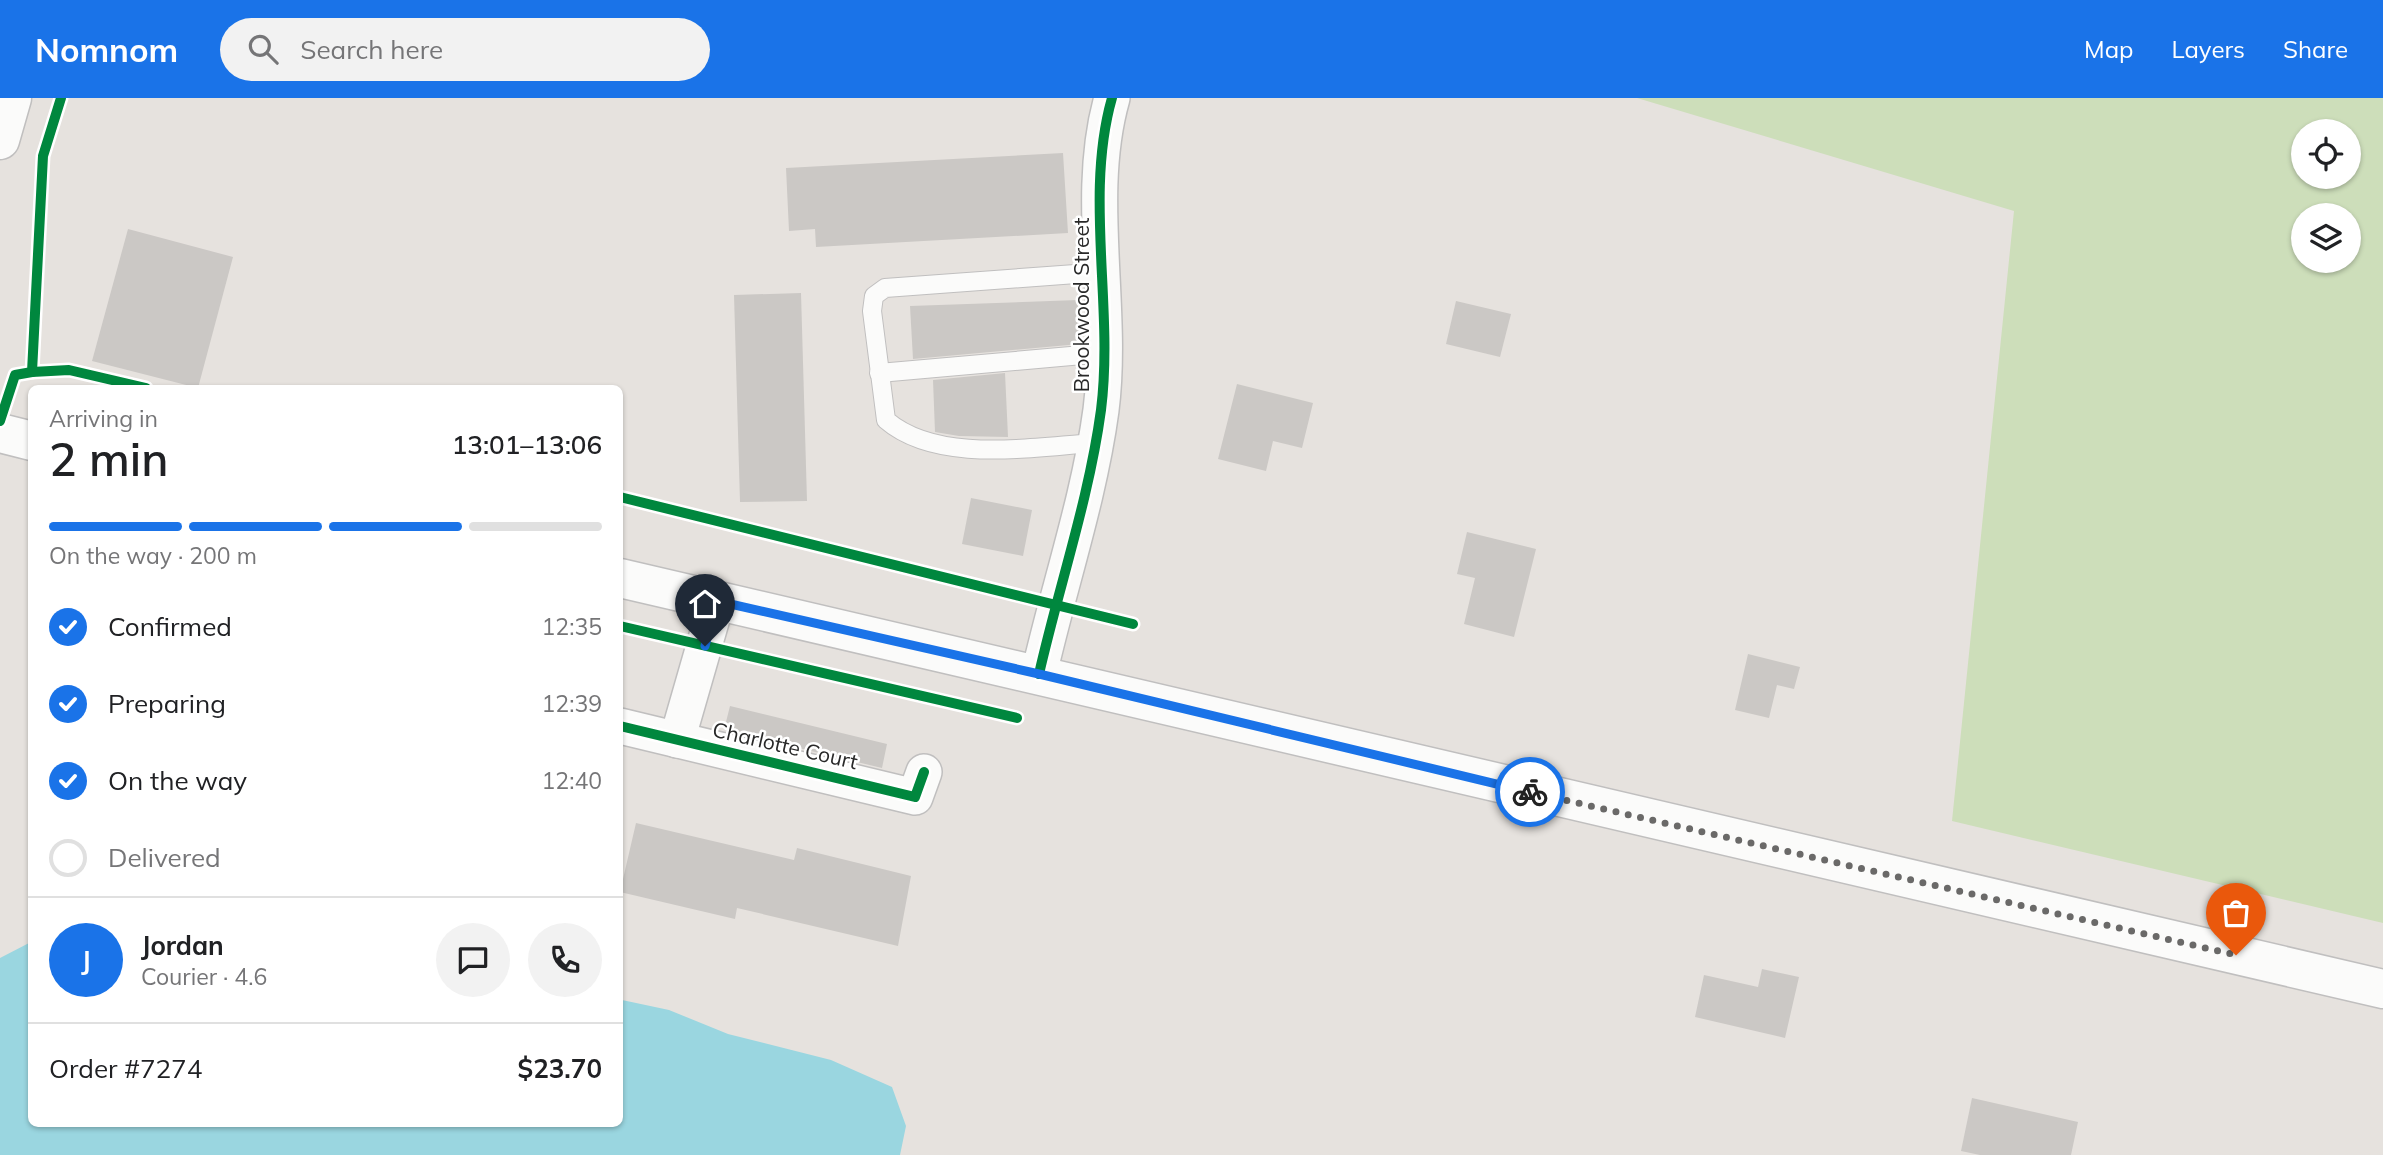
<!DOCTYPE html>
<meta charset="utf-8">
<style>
:root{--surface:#fff;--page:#f2f2f2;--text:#202124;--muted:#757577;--line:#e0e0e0;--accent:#1a73e8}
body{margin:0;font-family:Mulish,sans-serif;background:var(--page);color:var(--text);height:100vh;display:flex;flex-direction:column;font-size:26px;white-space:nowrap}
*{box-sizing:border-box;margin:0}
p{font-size:23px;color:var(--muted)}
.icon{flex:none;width:38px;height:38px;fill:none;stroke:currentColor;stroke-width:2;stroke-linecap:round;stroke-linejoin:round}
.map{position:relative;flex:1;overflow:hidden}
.drawer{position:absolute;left:28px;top:287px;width:595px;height:742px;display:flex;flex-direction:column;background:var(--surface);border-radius:10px;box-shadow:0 2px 5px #0004}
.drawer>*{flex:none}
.tools{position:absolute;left:2291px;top:21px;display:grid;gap:14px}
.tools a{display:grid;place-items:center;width:70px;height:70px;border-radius:50%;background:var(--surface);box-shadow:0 2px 5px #0004;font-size:35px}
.pin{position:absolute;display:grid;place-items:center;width:60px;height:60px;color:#fff;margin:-72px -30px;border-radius:50% 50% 50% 0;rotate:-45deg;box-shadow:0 0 7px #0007}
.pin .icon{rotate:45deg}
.courier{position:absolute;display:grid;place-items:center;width:70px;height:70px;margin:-35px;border:5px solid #1a73e8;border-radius:50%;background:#fff;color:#222;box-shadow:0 2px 9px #0007}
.overview em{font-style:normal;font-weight:600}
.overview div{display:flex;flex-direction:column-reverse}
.overview{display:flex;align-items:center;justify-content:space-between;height:119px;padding:0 21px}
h1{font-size:46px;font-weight:600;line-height:52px}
.bar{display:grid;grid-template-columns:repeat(4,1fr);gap:10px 7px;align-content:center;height:84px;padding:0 21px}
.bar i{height:9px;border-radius:5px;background:var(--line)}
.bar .selected{background:var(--accent)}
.bar p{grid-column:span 4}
.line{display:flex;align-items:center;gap:18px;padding:0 21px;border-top:2px solid var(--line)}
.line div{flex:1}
.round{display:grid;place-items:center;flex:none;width:74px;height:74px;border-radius:37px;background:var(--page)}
ol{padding:0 21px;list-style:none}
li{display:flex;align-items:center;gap:21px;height:77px}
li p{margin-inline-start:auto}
li .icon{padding:7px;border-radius:50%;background:var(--accent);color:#fff;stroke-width:4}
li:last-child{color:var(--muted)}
li i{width:38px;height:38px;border:4px solid var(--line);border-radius:50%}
header{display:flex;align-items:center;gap:42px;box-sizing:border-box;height:98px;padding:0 35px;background:var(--accent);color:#fff}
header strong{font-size:33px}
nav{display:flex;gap:38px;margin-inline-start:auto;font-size:24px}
.search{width:490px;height:63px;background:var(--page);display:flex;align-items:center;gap:18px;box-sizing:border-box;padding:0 24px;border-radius:38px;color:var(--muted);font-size:26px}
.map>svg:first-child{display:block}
.green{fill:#cddeba;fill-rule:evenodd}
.water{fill:#9ad6e0}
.building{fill:#cbc8c5}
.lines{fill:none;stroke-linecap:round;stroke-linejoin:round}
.service-casing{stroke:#c0bfbf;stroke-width:20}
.minor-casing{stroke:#c0bfbf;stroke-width:38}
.secondary-casing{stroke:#c0bfbf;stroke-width:41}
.service{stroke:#fbfbfa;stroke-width:18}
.minor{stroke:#fbfbfa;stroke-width:35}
.secondary{stroke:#fbfbfa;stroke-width:38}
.cycleway-casing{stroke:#fff;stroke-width:15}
.cycleway{stroke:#00873e;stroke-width:10}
.done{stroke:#6a6968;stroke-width:7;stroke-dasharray:0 12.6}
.route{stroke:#1a73e8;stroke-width:9}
.labels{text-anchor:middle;stroke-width:5;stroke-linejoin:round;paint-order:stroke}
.street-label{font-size:21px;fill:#282828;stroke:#fff}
</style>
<header>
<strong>Nomnom</strong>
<div class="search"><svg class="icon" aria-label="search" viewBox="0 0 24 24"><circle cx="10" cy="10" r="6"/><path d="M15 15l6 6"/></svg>Search here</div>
<nav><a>Map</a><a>Layers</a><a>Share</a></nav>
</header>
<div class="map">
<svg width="2383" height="1057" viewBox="0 0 2383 1057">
<rect width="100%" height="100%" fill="#e6e2de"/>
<path class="green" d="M 1637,0 L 2383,0 L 2383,825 L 1952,723 L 2014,113 ZM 2303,33 L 2348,33 L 2348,79 L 2303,79 ZM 2303,117 L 2348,117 L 2348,163 L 2303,163 Z"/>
<path class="water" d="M 31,844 L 32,1026 L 620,1026 L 620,902 L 622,902 L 669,912 L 728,936 L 831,962 L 892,989 L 906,1028 L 900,1057 L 0,1057 L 0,860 Z"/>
<g class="building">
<path d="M 1063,55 L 1068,135 L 816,149 L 815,131 L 789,133 L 786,70 Z"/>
<path d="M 128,131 L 233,159 L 198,290 L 92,263 Z"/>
<path d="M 801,195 L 807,403 L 740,404 L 734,197 Z"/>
<path d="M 1078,202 L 1080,246 L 913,261 L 910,208 Z"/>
<path d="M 1456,203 L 1511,216 L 1500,259 L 1446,246 Z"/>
<path d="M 1005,275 L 1008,339 L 959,338 L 935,334 L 933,282 Z"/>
<path d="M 1237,286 L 1313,305 L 1302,350 L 1273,343 L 1266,373 L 1218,361 Z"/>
<path d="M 971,400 L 1032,412 L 1023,458 L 962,446 Z"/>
<path d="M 1467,434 L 1536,451 L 1514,539 L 1464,526 L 1475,480 L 1457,476 Z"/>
<path d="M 1748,556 L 1800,569 L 1794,591 L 1777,587 L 1769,620 L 1735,612 Z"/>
<path d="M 730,608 L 887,646 L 882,670 L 724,632 Z"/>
<path d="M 636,725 L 794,762 L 797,750 L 911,778 L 898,848 L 737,810 L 735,821 L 620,794 Z"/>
<path d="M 1762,871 L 1799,879 L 1785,940 L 1695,919 L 1704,877 L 1758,889 Z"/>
<path d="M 1972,1000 L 2078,1024 L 2071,1057 L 1980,1057 L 1961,1053 Z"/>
</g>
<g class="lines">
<defs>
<g id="service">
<path d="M 879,275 L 1105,255"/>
<path d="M 1095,345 C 1031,349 937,366 886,322 L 872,213 L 874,198 L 885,190 L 1103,174"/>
</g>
<g id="minor">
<path d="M 1039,576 C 1059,488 1089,401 1101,312 C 1114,210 1084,98 1112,0"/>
<path d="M 620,628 L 915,699 L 924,674"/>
<path d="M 677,642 L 717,503"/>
</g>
<g id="secondary">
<path d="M 0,42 L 12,0"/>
<path d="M 0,335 L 32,343"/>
<path d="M 620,480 L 2383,891"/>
</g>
</defs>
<use href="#service" class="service-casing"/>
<use href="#minor" class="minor-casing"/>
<use href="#secondary" class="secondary-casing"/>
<use href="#service" class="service"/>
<use href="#minor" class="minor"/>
<use href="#secondary" class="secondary"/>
<defs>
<g id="cycleway">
<path d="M 32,274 L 69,272 L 146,290"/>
<path d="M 0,323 L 15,277 L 32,274 L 43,58 L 61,0"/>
<path d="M 620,399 L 1133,526"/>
<path d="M 620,528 L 1017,620"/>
<path d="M 1039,576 C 1059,488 1089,401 1101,312 C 1114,210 1084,98 1112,0"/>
<path d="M 620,628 L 915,699 L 924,674"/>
</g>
</defs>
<use href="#cycleway" class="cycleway-casing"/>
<use href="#cycleway" class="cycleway"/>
</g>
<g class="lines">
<path class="done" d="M 1530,694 L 2236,857"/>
<path class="route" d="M 705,548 L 717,503 L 1039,576 L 1530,694"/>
</g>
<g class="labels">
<g class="street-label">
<text transform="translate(1082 207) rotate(-90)" y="7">Brookwood Street</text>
<text transform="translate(785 648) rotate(13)" y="7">Charlotte Court</text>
</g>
</g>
</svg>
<div class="tools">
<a><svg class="icon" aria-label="locate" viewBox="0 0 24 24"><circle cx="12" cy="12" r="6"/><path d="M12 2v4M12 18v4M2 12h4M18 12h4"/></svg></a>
<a><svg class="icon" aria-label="layers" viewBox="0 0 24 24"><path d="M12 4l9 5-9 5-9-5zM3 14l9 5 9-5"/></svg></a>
</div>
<div class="pin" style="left:2236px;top:857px;background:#ea580c"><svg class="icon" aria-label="bag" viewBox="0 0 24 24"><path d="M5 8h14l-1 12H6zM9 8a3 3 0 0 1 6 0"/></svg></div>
<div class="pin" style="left:705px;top:548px;background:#1f2937"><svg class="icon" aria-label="home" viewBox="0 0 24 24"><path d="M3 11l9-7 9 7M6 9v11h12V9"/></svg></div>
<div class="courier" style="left:1530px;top:694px"><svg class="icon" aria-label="bike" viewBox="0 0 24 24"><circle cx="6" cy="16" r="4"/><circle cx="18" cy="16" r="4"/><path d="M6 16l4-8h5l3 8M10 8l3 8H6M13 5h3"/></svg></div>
<section class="drawer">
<div class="overview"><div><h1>2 min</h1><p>Arriving in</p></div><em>13:01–13:06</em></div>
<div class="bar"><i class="selected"></i><i class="selected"></i><i class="selected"></i><i></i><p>On the way · 200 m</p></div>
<ol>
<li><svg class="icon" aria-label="check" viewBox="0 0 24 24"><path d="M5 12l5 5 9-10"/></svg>Confirmed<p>12:35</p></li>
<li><svg class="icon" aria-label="check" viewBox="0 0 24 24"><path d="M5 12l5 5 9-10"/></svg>Preparing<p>12:39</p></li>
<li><svg class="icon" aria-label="check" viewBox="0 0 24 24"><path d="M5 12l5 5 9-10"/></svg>On the way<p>12:40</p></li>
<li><i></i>Delivered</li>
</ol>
<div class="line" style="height:126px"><b class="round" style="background:var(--accent);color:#fff">J</b><div><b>Jordan</b><p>Courier · 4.6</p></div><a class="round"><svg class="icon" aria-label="chat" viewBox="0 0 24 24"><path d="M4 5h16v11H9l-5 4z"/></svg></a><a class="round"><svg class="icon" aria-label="phone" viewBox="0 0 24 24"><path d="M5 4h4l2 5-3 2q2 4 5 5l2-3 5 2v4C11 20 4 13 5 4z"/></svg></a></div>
<div class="line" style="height:91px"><div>Order #7274</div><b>$23.70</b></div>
</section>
</div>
